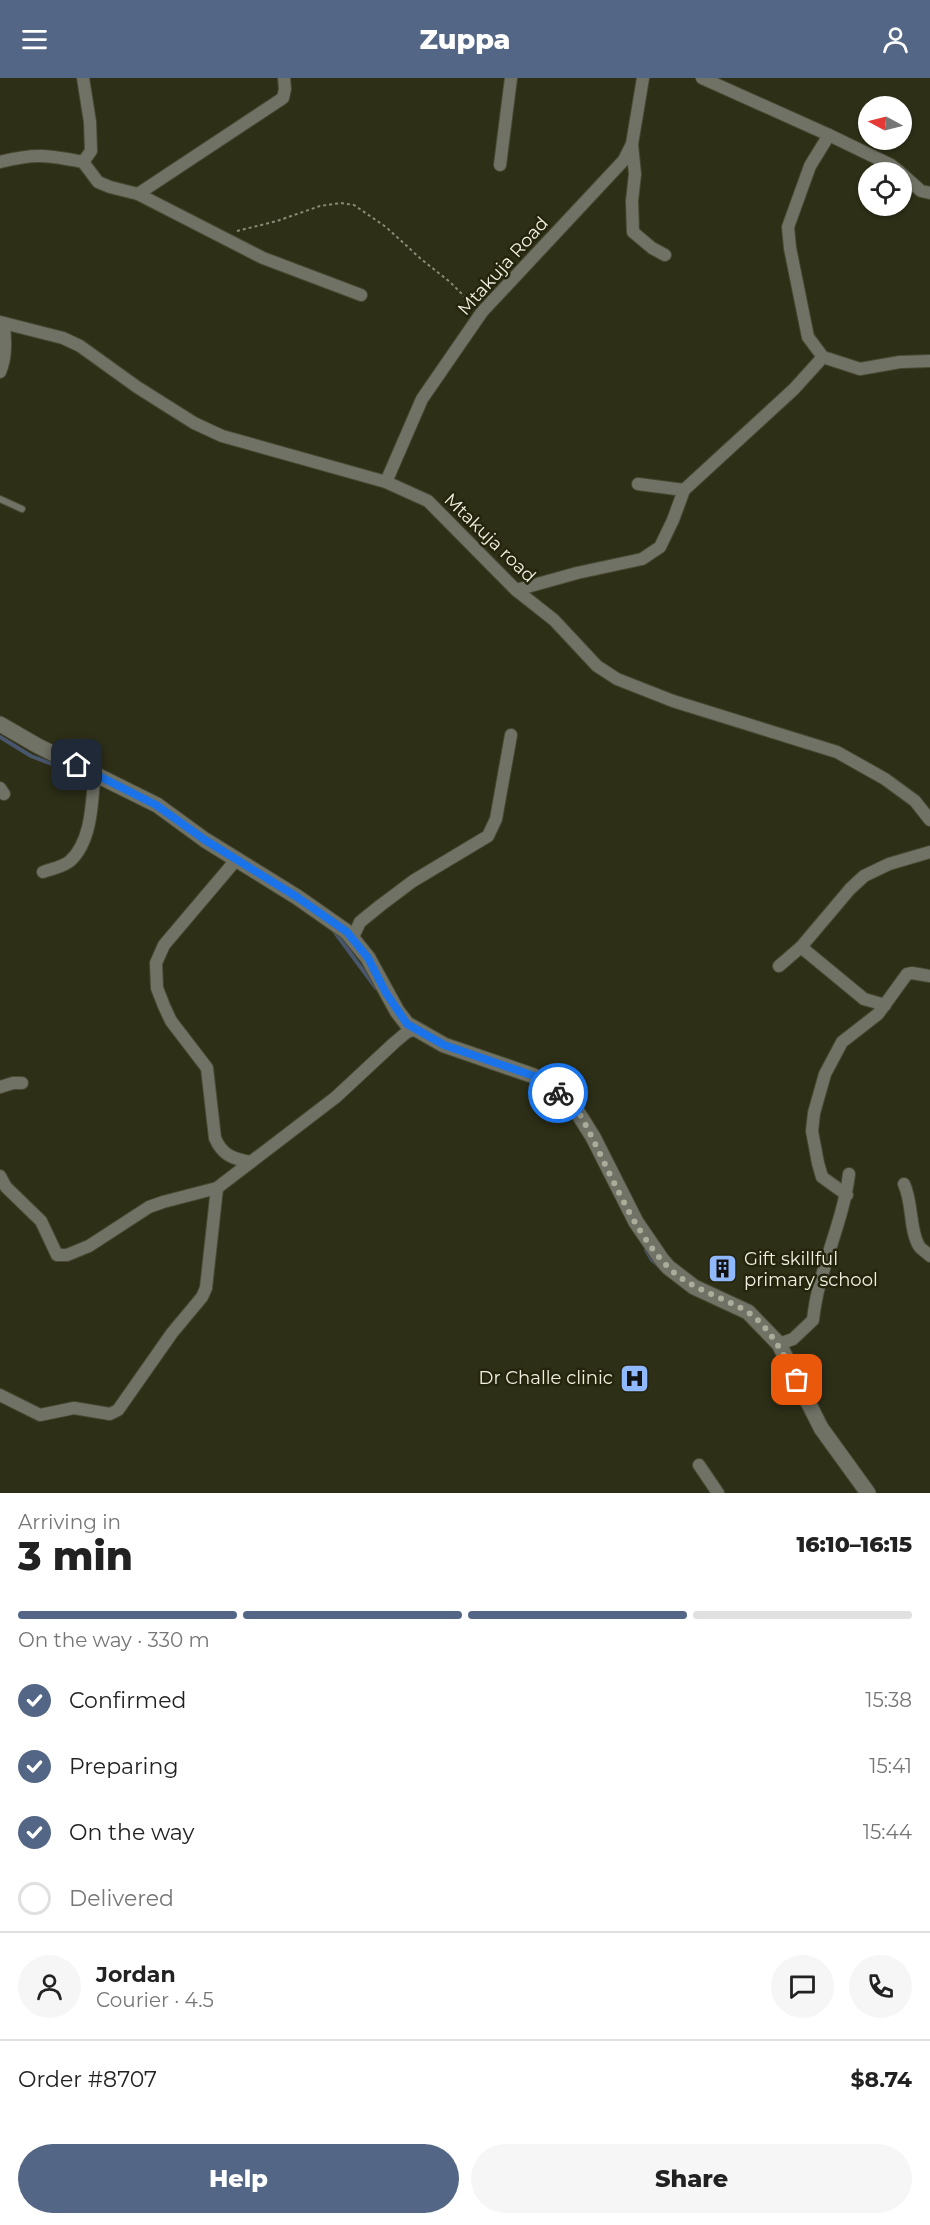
<!DOCTYPE html>
<meta charset="utf-8">
<style>
:root{--surface:#fff;--page:#f6f6f6;--text:#222;--muted:#767676;--line:#e0e0e0;--accent:#536685}
body{margin:0;font-family:Montserrat,sans-serif;background:var(--page);color:var(--text);height:100vh;display:flex;flex-direction:column;font-size:22px;white-space:nowrap}
*{box-sizing:border-box;margin:0}
p{font-size:20px;color:var(--muted)}
.icon{flex:none;width:33px;height:33px;fill:none;stroke:currentColor;stroke-width:2;stroke-linecap:round;stroke-linejoin:round}
.map{position:relative;height:1415px;overflow:hidden}
.drawer{display:flex;flex-direction:column;background:var(--surface);flex:1}
.drawer>*{flex:none}
.needle{width:39px;rotate:277deg}
.controls{position:absolute;left:858px;top:18px;display:grid;gap:12px}
.controls a{display:grid;place-items:center;width:54px;height:54px;border-radius:50%;background:var(--surface);box-shadow:0 2px 4px #0004;font-size:30px}
.pin{position:absolute;display:grid;place-items:center;width:51px;height:51px;color:#fff;margin:-26px;border-radius:12px;box-shadow:0 3px 9px #0006}
.courier{position:absolute;display:grid;place-items:center;width:60px;height:60px;margin:-30px;border:4px solid #1a73e8;border-radius:50%;background:#fff;color:#222;box-shadow:0 2px 8px #0007}
.overview em{font-style:normal;font-weight:800}
.overview div{display:flex;flex-direction:column-reverse}
.overview{display:flex;align-items:center;justify-content:space-between;height:102px;padding:0 18px}
h1{font-size:39px;font-weight:800;line-height:45px}
.bar{display:grid;grid-template-columns:repeat(4,1fr);gap:9px 6px;align-content:center;height:72px;padding:0 18px}
.bar i{height:8px;border-radius:4px;background:var(--line)}
.bar .on{background:var(--accent)}
.bar p{grid-column:span 4}
.line{display:flex;align-items:center;gap:15px;padding:0 18px;border-top:2px solid var(--line)}
.line div{flex:1}
.round{display:grid;place-items:center;flex:none;width:63px;height:63px;border-radius:32px;background:var(--page)}
ol{padding:0 18px;list-style:none}
li{display:flex;align-items:center;gap:18px;height:66px}
li p{margin-inline-start:auto}
li .icon{padding:6px;border-radius:50%;background:var(--accent);color:#fff;stroke-width:4}
li:last-child{color:var(--muted)}
li i{width:33px;height:33px;border:3px solid var(--line);border-radius:50%}
.cta{display:flex;gap:12px;margin-top:auto;padding:12px 18px}
.cta a{flex:1;height:69px;border-radius:36px;background:var(--accent);color:#fff;font-size:24px;font-weight:800;line-height:69px;text-align:center}
.cta a+a{background:var(--page);color:var(--text)}
header{display:flex;justify-content:space-between;align-items:center;height:78px;padding:0 18px;background:var(--accent);color:#fff;font-size:27px;font-weight:800}
.map>svg:first-child{display:block}
.lines{fill:none;stroke-linecap:round;stroke-linejoin:round}
.stream{stroke:#48566d;stroke-width:4}
.service-casing{stroke:#494a33;stroke-width:8}
.minor-casing{stroke:#494a33;stroke-width:14}
.tertiary-casing{stroke:#494a33;stroke-width:17}
.path{stroke:#8a8b78;stroke-width:2;stroke-dasharray:3 3;stroke-linecap:butt}
.service{stroke:#717266;stroke-width:6}
.minor{stroke:#717266;stroke-width:12}
.tertiary{stroke:#717266;stroke-width:15}
.done{stroke:#abac9a;stroke-width:6;stroke-dasharray:0 10.8}
.route{stroke:#1a73e8;stroke-width:8}
.labels{text-anchor:middle;stroke-width:5;stroke-linejoin:round;paint-order:stroke}
.street-label{font-size:18px;fill:#eff0e1;stroke:#25250d}
.poi-label{font-size:18px;fill:#eff0e1;stroke:#25250d;text-anchor:start}
</style>
<header><svg class="icon" aria-label="menu" viewBox="0 0 24 24"><path d="M4 6h16M4 12h16M4 18h16"/></svg>Zuppa<svg class="icon" aria-label="person" viewBox="0 0 24 24"><circle cx="12" cy="8" r="4"/><path d="M4 21q1-7 8-7t8 7"/></svg></header>
<div class="map">
<svg width="930" height="1415" viewBox="0 0 930 1415">
<rect width="100%" height="100%" fill="#2e2f17"/>
<g class="lines">
<g class="stream">
<path d="M 0,659 L 31,678 L 75,695"/>
<path d="M 334,853 L 376,910"/>
<path d="M 646,1172 L 652,1182 L 658,1187"/>
</g>
<defs>
<path id="service" d="M 0,421 L 22,431"/>
<g id="minor">
<path d="M 83,0 L 90,44 L 91,73 L 83,84"/>
<path d="M 702,0 L 829,57 L 891,87 L 900,94"/>
<path d="M 829,57 L 810,88 L 788,149 L 790,170 L 808,259 L 823,279 L 860,291 L 900,284 L 930,283"/>
<path d="M 632,67 L 635,96 L 632,123 L 633,154 L 652,170 L 665,177"/>
<path d="M 0,84 C 35,75 48,77 83,84 L 98,104 L 110,109 L 138,116 L 263,180 L 361,217"/>
<path d="M 500,87 L 511,0"/>
<path d="M 902,96 L 921,113 L 930,115"/>
<path d="M 138,116 L 283,20 L 285,11 L 284,0"/>
<path d="M 0,244 L 63,260 L 80,268 L 137,309 L 194,345 L 222,358 L 386,404 L 428,423 L 516,512 L 554,542 L 597,588 L 617,601 L 673,623 L 837,674 L 885,701 L 915,723 L 930,742"/>
<path d="M 0,294 C 7,278 5,262 4,245"/>
<path d="M 386,404 L 422,321 L 482,234 L 624,82 L 632,66 L 643,0"/>
<path d="M 638,406 L 684,412"/>
<path d="M 516,512 L 577,495 L 642,481 L 660,469 L 673,442 L 684,412 L 794,311 L 823,279"/>
<path d="M 0,710 L 4,716"/>
<path d="M 236,782 L 164,867 L 156,885 L 157,910 L 164,928 L 171,943 L 207,990 L 215,1060 C 222,1077 233,1081 251,1084"/>
<path d="M 43,794 C 51,791 63,789 70,783 C 91,764 92,727 94,701 L 96,697"/>
<path d="M 353,859 L 360,844 L 381,827 L 413,803 L 488,758 L 496,741 L 511,657"/>
<path d="M 801,869 L 864,921 L 885,927"/>
<path d="M 779,888 L 801,869 L 850,811 L 864,798 L 889,786 L 930,774"/>
<path d="M 0,1009 L 13,1005 L 22,1005"/>
<path d="M 0,1098 L 6,1109 L 41,1143 L 57,1177 L 67,1177 L 89,1168 L 149,1129 L 163,1124 L 217,1110 L 336,1019 L 394,965 L 407,954 L 416,951"/>
<path d="M 904,1106 C 913,1125 909,1151 919,1168 C 921,1171 927,1175 930,1178"/>
<path d="M 847,1117 L 822,1099 L 818,1085 L 812,1053 L 814,1035 L 825,996 L 842,964 L 878,936 L 907,896 L 912,895 L 930,898"/>
<path d="M 779,1266 L 793,1261 L 813,1242 C 818,1192 843,1146 849,1096"/>
<path d="M 0,1317 L 40,1337 L 74,1330 L 110,1336 L 118,1332 L 172,1255 L 202,1219 L 206,1210 L 217,1110"/>
<path d="M 699,1387 L 718,1415"/>
</g>
<path id="tertiary" d="M 0,646 L 38,668 L 157,727 L 205,762 L 297,819 L 347,854 L 368,880 L 397,933 L 407,946 L 416,951 L 444,967 L 534,998 L 571,1024 L 593,1059 L 636,1144 L 662,1182 L 668,1189 L 694,1209 L 748,1234 L 779,1266 L 821,1350 L 868,1415"/>
</defs>
<use href="#service" class="service-casing"/>
<use href="#minor" class="minor-casing"/>
<use href="#tertiary" class="tertiary-casing"/>
<path class="path" d="M 237,153 L 277,143 L 320,128 L 341,125 L 354,127 L 386,149 L 421,181 L 450,204 L 473,227"/>
<use href="#service" class="service"/>
<use href="#minor" class="minor"/>
<use href="#tertiary" class="tertiary"/>
</g>
<g class="lines">
<path class="done" d="M 558,1015 L 571,1024 L 578,1033 C 606,1082 628,1147 667,1188 C 689,1211 719,1217 746,1233 C 769,1247 785,1279 797,1302"/>
<path class="route" d="M 77,687 L 156,727 L 205,762 L 297,819 L 347,854 L 368,880 L 386,915 L 407,946 L 444,967 L 534,998 L 558,1015"/>
</g>
<defs>
<symbol id="building-square" viewBox="-11 -11 22 22"><rect x="-9" y="-9" width="18" height="18" rx="4" fill="#8fb8fd" stroke="#25250d"/><path d="M-4-6H4V6H1V3H-1V6H-4ZM-2.5-4.3h1.7v1.8h-1.7ZM.8-4.3h1.7v1.8H.8ZM-2.5-1h1.7V.8h-1.7ZM.8-1h1.7V.8H.8Z" fill="#111"/></symbol>
<symbol id="hospital-square" viewBox="-11 -11 22 22"><rect x="-9" y="-9" width="18" height="18" rx="4" fill="#8fb8fd" stroke="#25250d"/><path d="M-5-5h3v3.5h4V-5h3V5h-3V1.5h-4V5h-3Z" fill="#111"/></symbol>
</defs>
<g fill-rule="evenodd">
<use href="#building-square" x="706" y="1174" width="33" height="33"/>
<use href="#hospital-square" x="618" y="1284" width="33" height="33"/>
</g>
<g class="labels">
<g class="street-label">
<text transform="translate(503 188) rotate(-48)" y="6">Mtakuja Road</text>
<text transform="translate(490 460) rotate(44)" y="6">Mtakuja road</text>
</g>
<g class="poi-label">
<text x="744" y="1187">Gift skillful<tspan x="744" dy="21">primary school</tspan></text>
<text x="613" y="1306" text-anchor="end">Dr Challe clinic</text>
</g>
</g>
</svg>
<div class="controls">
<a><svg class="needle" viewBox="-14 -14 28 28"><path d="M0-13l5 13h-10z" fill="#e53935"/><path d="M0 13l5-13h-10z" fill="#767676"/></svg></a>
<a><svg class="icon" aria-label="locate" viewBox="0 0 24 24"><circle cx="12" cy="12" r="6"/><path d="M12 2v4M12 18v4M2 12h4M18 12h4"/></svg></a>
</div>
<div class="pin" style="left:797px;top:1302px;background:#ea580c"><svg class="icon" aria-label="bag" viewBox="0 0 24 24"><path d="M5 8h14l-1 12H6zM9 8a3 3 0 0 1 6 0"/></svg></div>
<div class="pin" style="left:77px;top:687px;background:#1f2937"><svg class="icon" aria-label="home" viewBox="0 0 24 24"><path d="M3 11l9-7 9 7M6 9v11h12V9"/></svg></div>
<div class="courier" style="left:558px;top:1015px"><svg class="icon" aria-label="bike" viewBox="0 0 24 24"><circle cx="6" cy="16" r="4"/><circle cx="18" cy="16" r="4"/><path d="M6 16l4-8h5l3 8M10 8l3 8H6M13 5h3"/></svg></div>
</div>
<section class="drawer">
<div class="overview"><div><h1>3 min</h1><p>Arriving in</p></div><em>16:10–16:15</em></div>
<div class="bar"><i class="on"></i><i class="on"></i><i class="on"></i><i></i><p>On the way · 330 m</p></div>
<ol>
<li><svg class="icon" aria-label="check" viewBox="0 0 24 24"><path d="M5 12l5 5 9-10"/></svg>Confirmed<p>15:38</p></li>
<li><svg class="icon" aria-label="check" viewBox="0 0 24 24"><path d="M5 12l5 5 9-10"/></svg>Preparing<p>15:41</p></li>
<li><svg class="icon" aria-label="check" viewBox="0 0 24 24"><path d="M5 12l5 5 9-10"/></svg>On the way<p>15:44</p></li>
<li><i></i>Delivered</li>
</ol>
<div class="line" style="height:108px"><a class="round"><svg class="icon" aria-label="person" viewBox="0 0 24 24"><circle cx="12" cy="8" r="4"/><path d="M4 21q1-7 8-7t8 7"/></svg></a><div><b>Jordan</b><p>Courier · 4.5</p></div><a class="round"><svg class="icon" aria-label="chat" viewBox="0 0 24 24"><path d="M4 5h16v11H9l-5 4z"/></svg></a><a class="round"><svg class="icon" aria-label="phone" viewBox="0 0 24 24"><path d="M5 4h4l2 5-3 2q2 4 5 5l2-3 5 2v4C11 20 4 13 5 4z"/></svg></a></div>
<div class="line" style="height:78px"><div>Order #8707</div><b>$8.74</b></div>
<div class="cta"><a>Help</a><a>Share</a></div>
</section>
